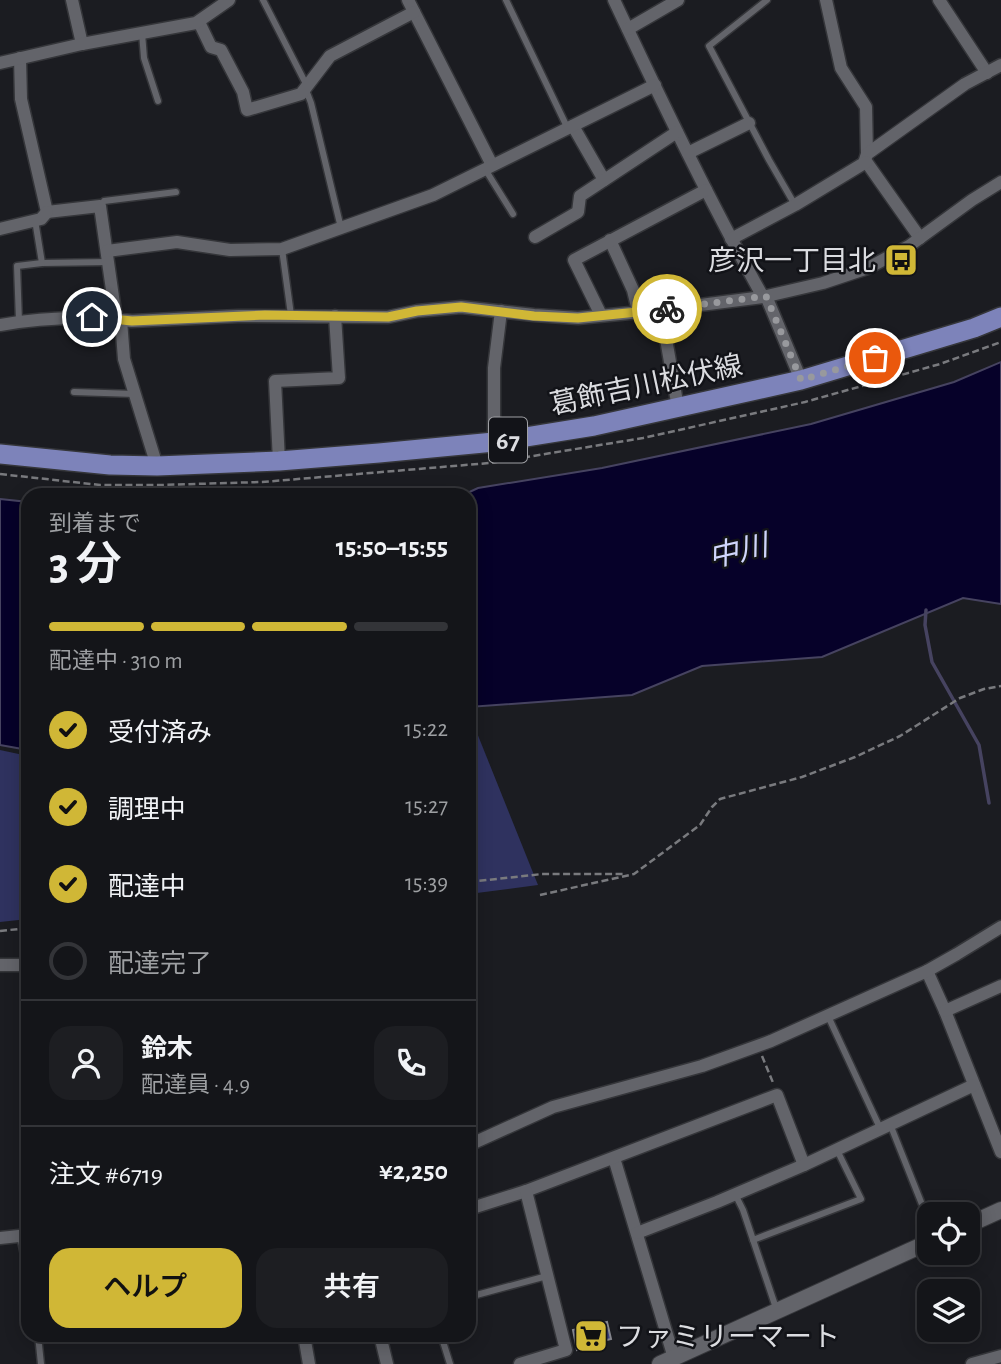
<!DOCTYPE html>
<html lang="ja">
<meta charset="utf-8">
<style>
:root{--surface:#141519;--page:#1d1e22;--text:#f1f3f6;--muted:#9d9fa2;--line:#333438;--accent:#d0b736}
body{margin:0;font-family:"Alegreya Sans","Noto Sans JP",sans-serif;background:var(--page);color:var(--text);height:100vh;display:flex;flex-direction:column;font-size:26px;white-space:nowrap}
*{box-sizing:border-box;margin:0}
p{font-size:23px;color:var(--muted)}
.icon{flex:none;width:38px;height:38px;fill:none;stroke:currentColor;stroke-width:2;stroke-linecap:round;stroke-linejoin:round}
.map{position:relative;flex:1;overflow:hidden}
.side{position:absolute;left:21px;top:488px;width:455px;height:854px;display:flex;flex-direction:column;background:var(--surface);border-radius:21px;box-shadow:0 4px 18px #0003,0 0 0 2px var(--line)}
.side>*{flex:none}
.controls{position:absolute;left:917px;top:1202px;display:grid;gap:14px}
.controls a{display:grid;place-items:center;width:63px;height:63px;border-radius:14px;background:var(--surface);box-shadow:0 4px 18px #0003,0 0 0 2px var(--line);font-size:35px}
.pin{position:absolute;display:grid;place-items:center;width:60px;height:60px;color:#fff;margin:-30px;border:4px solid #fff;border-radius:50%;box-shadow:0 2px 7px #0007}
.courier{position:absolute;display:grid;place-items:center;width:70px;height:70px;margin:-35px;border:5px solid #d0b736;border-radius:50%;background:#fff;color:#222;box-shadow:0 2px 9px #0007}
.overview em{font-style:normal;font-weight:600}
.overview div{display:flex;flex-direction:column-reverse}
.overview{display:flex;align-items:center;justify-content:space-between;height:119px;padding:0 28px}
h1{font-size:46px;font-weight:600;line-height:52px}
.bar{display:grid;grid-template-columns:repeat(4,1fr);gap:10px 7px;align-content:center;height:84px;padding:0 28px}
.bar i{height:9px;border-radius:5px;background:var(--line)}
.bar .current{background:var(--accent)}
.bar p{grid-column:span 4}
.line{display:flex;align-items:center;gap:18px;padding:0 28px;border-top:2px solid var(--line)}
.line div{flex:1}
.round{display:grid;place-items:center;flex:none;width:74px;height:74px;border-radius:21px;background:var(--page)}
ol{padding:0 28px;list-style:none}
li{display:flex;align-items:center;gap:21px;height:77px}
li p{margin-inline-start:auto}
li .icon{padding:7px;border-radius:50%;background:var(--accent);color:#111;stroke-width:4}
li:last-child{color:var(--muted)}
li i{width:38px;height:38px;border:4px solid var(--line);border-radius:50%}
.cta{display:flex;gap:14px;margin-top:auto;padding:14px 28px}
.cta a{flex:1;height:80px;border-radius:21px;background:var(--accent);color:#111;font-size:28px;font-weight:600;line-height:80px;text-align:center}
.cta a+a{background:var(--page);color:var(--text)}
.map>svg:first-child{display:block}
.green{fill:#2f325f}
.water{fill:#060129;stroke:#464360;stroke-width:2}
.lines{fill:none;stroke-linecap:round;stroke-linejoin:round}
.stream{stroke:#464360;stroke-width:3.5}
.building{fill:#3b3f7d;stroke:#85868d;stroke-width:2}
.service-casing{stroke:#35363a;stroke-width:9}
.minor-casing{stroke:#35363a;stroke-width:15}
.tertiary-casing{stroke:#35363a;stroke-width:18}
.primary-casing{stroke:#35363a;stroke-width:22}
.path{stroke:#797a7e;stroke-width:2.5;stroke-dasharray:7 3.5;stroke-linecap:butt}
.service{stroke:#63646a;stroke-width:6}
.minor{stroke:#63646a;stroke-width:12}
.tertiary{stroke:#63646a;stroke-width:16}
.primary{stroke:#7d83ba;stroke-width:19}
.done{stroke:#98999d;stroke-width:7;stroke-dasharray:0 12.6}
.route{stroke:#d0b736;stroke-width:9}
.labels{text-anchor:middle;stroke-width:5;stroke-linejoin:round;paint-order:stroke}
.shield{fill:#121318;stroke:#9fa0a4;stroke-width:2}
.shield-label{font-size:26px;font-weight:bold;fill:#dbdce0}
.poi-label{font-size:28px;fill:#dbdce0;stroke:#121318;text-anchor:end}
.street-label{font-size:28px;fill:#dbdce0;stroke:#121318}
.water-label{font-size:30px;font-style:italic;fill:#d0d6fc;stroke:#121318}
</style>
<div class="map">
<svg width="1001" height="1364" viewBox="0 0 1001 1364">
<rect width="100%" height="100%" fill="#1b1c21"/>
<g class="green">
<path d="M 469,718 L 471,718 L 538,885 L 469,894 Z"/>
<path d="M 0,750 L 28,756 L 28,919 L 0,922 Z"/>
</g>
<g class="water">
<path d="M 1001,362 L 1001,604 L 963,598 L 822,657 L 702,666 L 632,695 L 469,707 L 469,495 L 463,495 L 478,488 L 602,468 L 811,424 L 954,382 Z"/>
<path d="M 0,499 L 28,502 L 28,750 L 0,745 Z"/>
</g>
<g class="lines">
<path class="stream" d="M 926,610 L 925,625 L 932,662 L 979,745 L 989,803"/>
</g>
<path class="building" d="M 607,1322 L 611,1339 L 602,1341 L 603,1344 L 577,1350 L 573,1330 Z"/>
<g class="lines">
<defs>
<g id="service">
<path d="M 263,0 L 307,86"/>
<path d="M 506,0 L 568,129"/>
<path d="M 767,0 L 709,46 L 769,160 L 795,205"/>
<path d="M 142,33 L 144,58 L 158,101"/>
<path d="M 306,90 L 311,103 L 341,228"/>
<path d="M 485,169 L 513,214"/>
<path d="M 100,206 L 104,201 L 176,192"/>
<path d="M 35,220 L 42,263 L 108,262"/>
<path d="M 282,249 L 291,315"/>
<path d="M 19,321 L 17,266 L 42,263"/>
<path d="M 74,392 L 135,394"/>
<path d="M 828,1016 L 880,1128"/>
<path d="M 890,1124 L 929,1222"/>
<path d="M 735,1194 L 743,1210 L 777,1311"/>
<path d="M 20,1236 L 28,1274"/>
<path d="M 753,1240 L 861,1199 L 837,1150"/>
<path d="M 469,1297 L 547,1276"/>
<path d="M 38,1335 L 41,1364"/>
<path d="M 441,1335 L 450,1364"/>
</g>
<g id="minor">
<path d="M 72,0 L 82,44"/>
<path d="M 408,0 L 492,165"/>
<path d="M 614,0 C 661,100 709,200 763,297"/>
<path d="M 826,0 L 841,68 L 866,107 L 867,154 L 865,160 L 920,238"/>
<path d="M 939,0 L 987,73"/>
<path d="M 199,22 L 211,47 L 221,50 L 243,92 L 247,110 L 301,94 L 330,56 L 414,12"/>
<path d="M 628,29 L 678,0"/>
<path d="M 20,58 L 21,99 L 47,212 L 100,206 L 116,318"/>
<path d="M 0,63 L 82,44 L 196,23 L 229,0"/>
<path d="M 573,126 L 604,180"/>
<path d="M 688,153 L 749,123"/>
<path d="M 867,154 L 965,84 L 1001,65"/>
<path d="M 0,229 L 41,219 L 47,212"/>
<path d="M 535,237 L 578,212 L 580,196 L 677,132"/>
<path d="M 731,239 L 795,205 L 866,162"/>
<path d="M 610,240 L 633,290 L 638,311"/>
<path d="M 107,251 L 177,242 L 230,250 L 282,249 L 433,195 L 655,85"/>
<path d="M 766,296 L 801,380"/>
<path d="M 661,310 L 678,408"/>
<path d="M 601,315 L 574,260 L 706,190"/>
<path d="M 121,320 L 124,359 L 157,466"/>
<path d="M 0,325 C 45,317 87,316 132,321 L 238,316 L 388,317 L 417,311 L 461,307 L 534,315 L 578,318 L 661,310 L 763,297 L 823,283 L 868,268 L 909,246 L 972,200 L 1001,182"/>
<path d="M 494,442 L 494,368 L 501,311"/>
<path d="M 279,461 L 275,381 L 339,378 L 335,316"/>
<path d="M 0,965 L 28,965"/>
<path d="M 927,971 L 945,1011 L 1001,1152"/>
<path d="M 945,1011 L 1001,986"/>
<path d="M 469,1145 L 553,1107 L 702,1066 L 771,1041 L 927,971 L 957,954 L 1001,927"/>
<path d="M 614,1158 L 674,1358"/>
<path d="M 469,1209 L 526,1191 L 777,1095 L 804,1165"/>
<path d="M 637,1233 L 717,1202 L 804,1165 L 974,1085"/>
<path d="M 0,1238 L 28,1235"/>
<path d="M 304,1335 L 309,1364"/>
<path d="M 380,1335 L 387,1364"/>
<path d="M 520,1364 L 566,1350 L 526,1191"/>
<path d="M 972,1364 L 1001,1356"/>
</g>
<g id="tertiary">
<path d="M 968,1225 L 1001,1210"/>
<path d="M 660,1364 L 929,1242"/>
</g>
<path id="primary" d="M 0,454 L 110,465 L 157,466 L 279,461 L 379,453 L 494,442 L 594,426 L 801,380 L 974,328 L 1001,317"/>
</defs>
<use href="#service" class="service-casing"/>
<use href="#minor" class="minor-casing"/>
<use href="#tertiary" class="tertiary-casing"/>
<use href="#primary" class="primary-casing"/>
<g class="path">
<path d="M 0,474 L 100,485 L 160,485 L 262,482 L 490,463 L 643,438 L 805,402 L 940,364 L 1001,342"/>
<path d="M 469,882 L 542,874 L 626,874"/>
<path d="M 540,895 L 634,874 L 700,825 L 712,807 L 720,799 L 802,777 L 855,757 L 900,736 L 960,698 L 984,689 L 1001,686"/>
<path d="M 0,931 L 28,928"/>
<path d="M 762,1056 L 774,1085"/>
</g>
<use href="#service" class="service"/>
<use href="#minor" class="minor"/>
<use href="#tertiary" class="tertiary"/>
<use href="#primary" class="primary"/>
</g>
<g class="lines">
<path class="done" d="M 667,309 L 766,296 L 801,380 L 875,358"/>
<path class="route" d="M 92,317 L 132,321 L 265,315 L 388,317 L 417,311 L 461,307 L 534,316 L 578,318 L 667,309"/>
</g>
<defs>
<symbol id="bus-square" viewBox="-11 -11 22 22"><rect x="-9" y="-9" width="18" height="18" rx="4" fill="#d0b736" stroke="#121318"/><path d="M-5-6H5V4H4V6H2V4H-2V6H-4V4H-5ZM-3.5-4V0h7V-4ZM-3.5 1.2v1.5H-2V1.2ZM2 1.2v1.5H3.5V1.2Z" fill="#111"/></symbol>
<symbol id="supermarket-square" viewBox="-11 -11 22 22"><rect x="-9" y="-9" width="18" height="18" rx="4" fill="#d0b736" stroke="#121318"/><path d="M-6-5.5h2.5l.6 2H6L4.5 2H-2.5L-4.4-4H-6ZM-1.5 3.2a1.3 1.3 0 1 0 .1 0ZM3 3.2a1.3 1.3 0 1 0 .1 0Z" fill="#111"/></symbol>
</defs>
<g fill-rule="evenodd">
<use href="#bus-square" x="882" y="241" width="38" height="38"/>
<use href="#supermarket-square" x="572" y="1317" width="38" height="38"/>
</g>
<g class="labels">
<rect class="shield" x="489" y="417.5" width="38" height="45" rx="5"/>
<g class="shield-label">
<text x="508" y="449">67</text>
</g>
<g class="poi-label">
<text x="876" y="270">彦沢一丁目北</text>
<text x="616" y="1346" text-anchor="start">ファミリーマート</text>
</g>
<g class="street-label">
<text transform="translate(646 384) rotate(-12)" y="10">葛飾吉川松伏線</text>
</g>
<g class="water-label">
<text transform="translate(738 551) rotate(-13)" y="10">中川</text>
</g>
</g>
</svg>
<div class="controls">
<a><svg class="icon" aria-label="locate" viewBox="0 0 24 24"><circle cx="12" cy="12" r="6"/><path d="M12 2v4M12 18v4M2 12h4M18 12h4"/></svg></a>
<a><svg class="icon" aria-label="layers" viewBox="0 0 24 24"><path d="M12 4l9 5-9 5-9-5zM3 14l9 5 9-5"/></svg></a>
</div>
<div class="pin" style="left:875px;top:358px;background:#ea580c"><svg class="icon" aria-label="bag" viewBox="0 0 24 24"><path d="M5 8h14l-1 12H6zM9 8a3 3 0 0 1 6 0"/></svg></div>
<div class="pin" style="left:92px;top:317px;background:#1f2937"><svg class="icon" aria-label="home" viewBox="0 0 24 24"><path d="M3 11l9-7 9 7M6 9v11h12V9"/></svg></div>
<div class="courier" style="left:667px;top:309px"><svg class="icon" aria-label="bike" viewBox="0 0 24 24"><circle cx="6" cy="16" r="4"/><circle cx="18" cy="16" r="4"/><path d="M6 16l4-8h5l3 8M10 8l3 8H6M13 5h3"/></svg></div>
<section class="side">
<div class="overview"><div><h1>3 分</h1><p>到着まで</p></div><em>15:50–15:55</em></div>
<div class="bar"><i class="current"></i><i class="current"></i><i class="current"></i><i></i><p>配達中 · 310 m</p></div>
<ol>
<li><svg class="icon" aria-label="check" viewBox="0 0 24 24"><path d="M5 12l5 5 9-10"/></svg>受付済み<p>15:22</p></li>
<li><svg class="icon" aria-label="check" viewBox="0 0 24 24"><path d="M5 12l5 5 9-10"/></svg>調理中<p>15:27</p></li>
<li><svg class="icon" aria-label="check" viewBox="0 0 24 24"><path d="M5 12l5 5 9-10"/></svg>配達中<p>15:39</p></li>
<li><i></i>配達完了</li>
</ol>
<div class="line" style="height:126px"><a class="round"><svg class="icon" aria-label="person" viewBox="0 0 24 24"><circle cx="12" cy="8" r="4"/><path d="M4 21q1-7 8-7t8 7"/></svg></a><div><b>鈴木</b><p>配達員 · 4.9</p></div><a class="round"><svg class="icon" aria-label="phone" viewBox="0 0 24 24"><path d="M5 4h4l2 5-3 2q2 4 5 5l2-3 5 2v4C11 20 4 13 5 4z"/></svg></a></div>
<div class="line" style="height:91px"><div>注文 #6719</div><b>¥2,250</b></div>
<div class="cta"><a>ヘルプ</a><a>共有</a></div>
</section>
</div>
